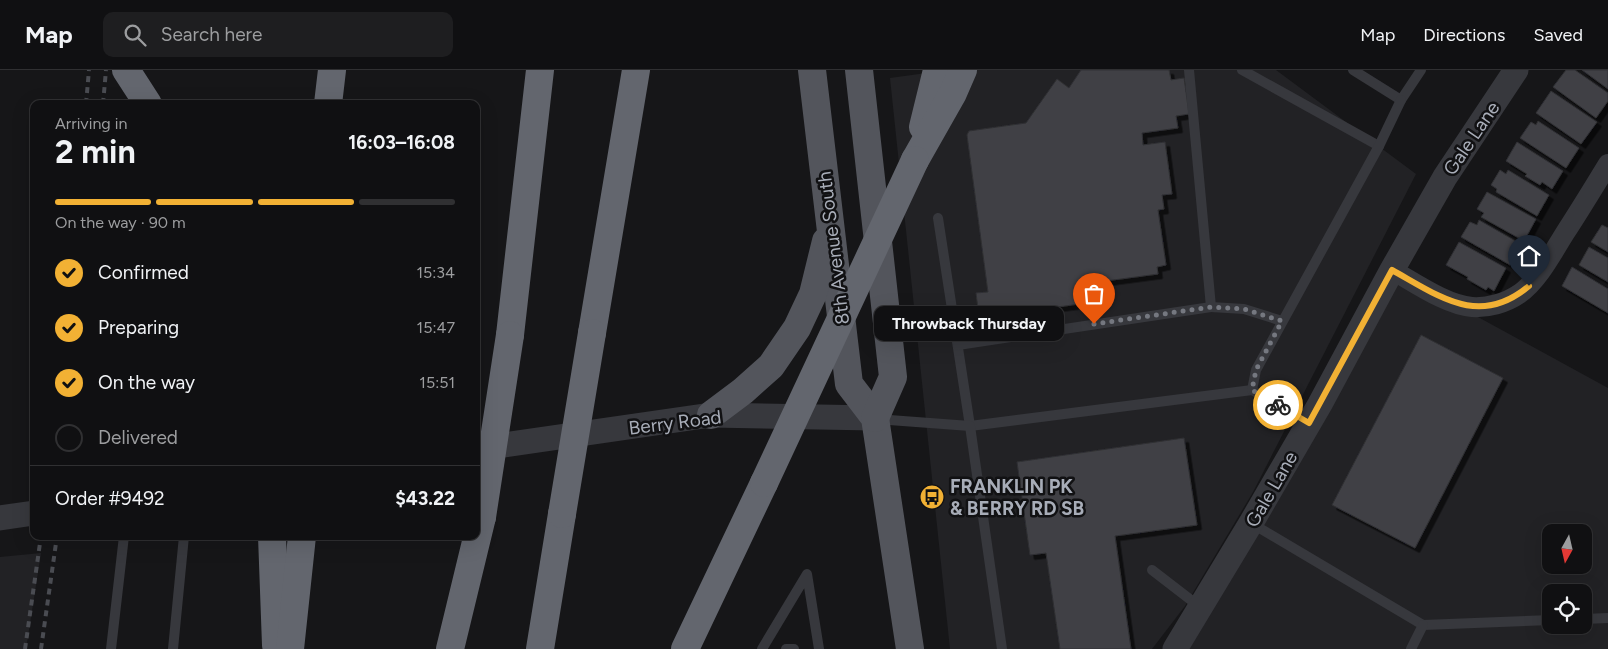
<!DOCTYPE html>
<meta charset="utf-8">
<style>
:root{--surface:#101012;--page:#1e1e20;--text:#f1f3f6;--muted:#9c9d9f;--line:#303032;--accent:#f2b134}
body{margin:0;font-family:Figtree,sans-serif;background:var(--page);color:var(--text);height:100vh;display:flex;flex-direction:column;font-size:19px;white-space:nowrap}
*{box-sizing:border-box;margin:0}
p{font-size:16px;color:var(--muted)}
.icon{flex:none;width:28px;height:28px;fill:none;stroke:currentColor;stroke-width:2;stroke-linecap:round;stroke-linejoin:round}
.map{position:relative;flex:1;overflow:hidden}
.panel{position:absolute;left:30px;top:30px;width:450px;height:440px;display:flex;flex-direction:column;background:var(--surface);border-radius:10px;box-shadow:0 5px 20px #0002,0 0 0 1px var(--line)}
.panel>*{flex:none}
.needle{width:32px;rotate:188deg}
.buttons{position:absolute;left:1542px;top:454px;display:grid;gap:10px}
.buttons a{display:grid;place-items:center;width:50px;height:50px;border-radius:10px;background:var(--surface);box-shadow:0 5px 20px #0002,0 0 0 1px var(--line);font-size:25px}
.pin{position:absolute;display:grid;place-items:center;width:42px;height:42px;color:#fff;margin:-51px -21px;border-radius:50% 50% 50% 0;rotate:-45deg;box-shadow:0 0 5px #0007}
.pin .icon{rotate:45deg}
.courier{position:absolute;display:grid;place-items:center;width:50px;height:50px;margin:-25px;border:4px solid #f2b134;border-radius:50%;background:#fff;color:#222;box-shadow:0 1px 6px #0007}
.bubble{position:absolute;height:35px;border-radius:10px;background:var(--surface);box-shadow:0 5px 20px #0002,0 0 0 1px var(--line);font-size:16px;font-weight:700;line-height:35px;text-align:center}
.headline em{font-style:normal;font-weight:700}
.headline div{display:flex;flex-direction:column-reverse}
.headline{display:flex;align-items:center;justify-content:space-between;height:85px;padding:0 25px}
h1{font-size:32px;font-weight:700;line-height:38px}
.bar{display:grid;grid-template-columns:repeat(4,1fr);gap:8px 5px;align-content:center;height:60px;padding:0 25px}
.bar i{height:6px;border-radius:4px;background:var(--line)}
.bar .active{background:var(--accent)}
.bar p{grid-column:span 4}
.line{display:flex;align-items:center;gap:12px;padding:0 25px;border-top:1px solid var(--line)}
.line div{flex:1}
ol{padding:0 25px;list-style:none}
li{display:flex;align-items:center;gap:15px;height:55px}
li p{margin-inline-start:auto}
li .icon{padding:5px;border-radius:50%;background:var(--accent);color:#111;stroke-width:4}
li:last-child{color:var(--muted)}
li i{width:28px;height:28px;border:2px solid var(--line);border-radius:50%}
header{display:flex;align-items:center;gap:30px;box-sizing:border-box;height:70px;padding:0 25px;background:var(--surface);border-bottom:1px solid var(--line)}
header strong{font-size:24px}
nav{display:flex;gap:28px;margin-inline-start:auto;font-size:18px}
.search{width:350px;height:45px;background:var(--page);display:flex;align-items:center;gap:12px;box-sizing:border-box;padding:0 18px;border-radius:10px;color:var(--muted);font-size:19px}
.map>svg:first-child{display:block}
.built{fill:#222225;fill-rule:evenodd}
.building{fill:#404145;stroke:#303034;filter:url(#shadow)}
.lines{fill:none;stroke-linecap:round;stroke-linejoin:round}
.service{stroke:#37383d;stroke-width:10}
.minor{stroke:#37383d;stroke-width:20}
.tertiary{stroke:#37383d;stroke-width:25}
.primary{stroke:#53555c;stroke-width:28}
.motorway{stroke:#63666e;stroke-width:28}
.rail{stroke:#4a4c52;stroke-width:4;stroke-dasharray:6 5;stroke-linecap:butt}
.motorway-bridge{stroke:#63666e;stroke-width:28}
.done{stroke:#757880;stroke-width:5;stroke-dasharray:0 9}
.route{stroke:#f2b134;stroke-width:6}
.labels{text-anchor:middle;stroke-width:5;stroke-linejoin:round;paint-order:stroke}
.street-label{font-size:19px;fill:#a8adb8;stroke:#111113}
.poi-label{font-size:19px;font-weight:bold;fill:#a8adb8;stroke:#111113;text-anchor:start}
</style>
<header>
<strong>Map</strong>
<div class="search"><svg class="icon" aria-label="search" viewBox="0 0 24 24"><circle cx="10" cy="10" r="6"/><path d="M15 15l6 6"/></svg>Search here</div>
<nav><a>Map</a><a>Directions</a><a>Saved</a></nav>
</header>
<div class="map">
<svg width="1608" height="579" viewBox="0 0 1608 579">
<defs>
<filter id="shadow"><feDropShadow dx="4.5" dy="4.5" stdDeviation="0" flood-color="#0009"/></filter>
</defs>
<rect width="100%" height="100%" fill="#161618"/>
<g class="built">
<path d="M 948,0 L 1276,0 L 1416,104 L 1253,422 L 1185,536 L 1152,579 L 950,579 L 890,8 Z"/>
<path d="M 1392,200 L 1608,318 L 1608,579 L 1175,579 ZM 1551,462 L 1584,462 L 1584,495 L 1551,495 ZM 1551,522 L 1584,522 L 1584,555 L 1551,555 Z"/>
<path d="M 41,483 L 26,579 L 0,579 L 0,487 Z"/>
</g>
<g class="building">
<path d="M 1081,0 L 1169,0 L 1171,10 L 1184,8 L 1189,44 L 1176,46 L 1178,58 L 1142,63 L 1143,75 L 1165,72 L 1172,124 L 1162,125 L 1164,139 L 1158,140 L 1166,195 L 1157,197 L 1158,204 L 1098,212 L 1101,231 L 1021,242 L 1022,247 L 991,251 L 991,244 L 979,246 L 976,223 L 988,222 L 967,65 L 969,61 L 1026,53 L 1057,9 L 1069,18 Z"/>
<path d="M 1566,0 L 1575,0 L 1608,23 L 1608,31 L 1596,48 L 1553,17 Z"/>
<path d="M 1582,0 L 1608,0 L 1608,19 Z"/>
<path d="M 1551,21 L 1597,52 L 1581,74 L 1536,43 Z"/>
<path d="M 1538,51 L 1579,78 L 1566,98 L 1520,68 L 1531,52 L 1536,55 Z"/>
<path d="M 1517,72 L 1563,101 L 1552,119 L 1542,112 L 1540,115 L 1525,106 L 1527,104 L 1506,91 Z"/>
<path d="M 1500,100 L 1506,104 L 1508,100 L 1549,125 L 1537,146 L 1496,122 L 1497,119 L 1491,115 Z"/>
<path d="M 1487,122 L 1536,149 L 1524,171 L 1481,147 L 1484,143 L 1477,139 Z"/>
<path d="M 1479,150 L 1526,177 L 1516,194 L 1512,191 L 1510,195 L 1461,167 L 1470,152 L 1477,155 Z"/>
<path d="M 1602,155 L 1608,158 L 1608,182 L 1591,172 Z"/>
<path d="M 1459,172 L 1506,198 L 1494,221 L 1488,217 L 1486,220 L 1467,209 L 1468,207 L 1446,195 Z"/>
<path d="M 1589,177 L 1608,188 L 1608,212 L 1579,195 Z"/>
<path d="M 1572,197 L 1608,219 L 1608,243 L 1562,216 Z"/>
<path d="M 1421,265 L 1503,308 L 1415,478 L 1332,435 Z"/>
<path d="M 1184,368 L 1197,455 L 1115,466 L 1131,579 L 1060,579 L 1046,483 L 1030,485 L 1017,392 Z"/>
</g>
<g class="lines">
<g class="service">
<path d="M 1242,0 L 1379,76"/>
<path d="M 1353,0 L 1401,30 L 1421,0"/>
<path d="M 938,148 L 970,356 L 1252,320 L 1308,353"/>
<path d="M 1211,237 L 1244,239 L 1282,251"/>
<path d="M 958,275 L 1211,237 L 1189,0"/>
<path d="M 1252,320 L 1256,300 L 1379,76 L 1401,30"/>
<path d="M 876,349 L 970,356 L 1002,579"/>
<path d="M 1251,453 L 1423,555 L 1551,550"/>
<path d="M 1152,500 L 1200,537"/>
<path d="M 1584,549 L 1608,548"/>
<path d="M 111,579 L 124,466"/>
<path d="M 173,579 L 184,466"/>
<path d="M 762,579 L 807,504 L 819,579"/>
<path d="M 786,579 L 794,579"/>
<path d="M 1411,579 L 1423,555"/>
</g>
<path class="minor" d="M 1392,200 C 1414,212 1446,235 1472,237 C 1488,238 1506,233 1519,224 C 1538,211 1553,182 1565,163 C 1580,140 1594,117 1608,94"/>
<g class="tertiary">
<path d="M 476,379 L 711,345 L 875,348"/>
<path d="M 0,448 L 34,443"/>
<path d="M 1175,579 L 1251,453 L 1320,334 L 1392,200 L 1445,107 L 1516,0"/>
</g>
<g class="primary">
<path d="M 812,0 L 849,314 L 875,348 L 910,579"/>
<path d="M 859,0 L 893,307 L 875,348"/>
<path d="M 711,345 L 743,321 L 771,296 L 797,258 L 813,224 L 826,171"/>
</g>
<g class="motorway">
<path d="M 126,0 L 148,34"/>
<path d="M 328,34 L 332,0"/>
<path d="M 923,57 L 937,0"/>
<path d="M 915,90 L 953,23 L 963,0"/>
<path d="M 592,263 L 636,0"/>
<path d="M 510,265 L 540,0"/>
<path d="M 272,466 L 276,575"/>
<path d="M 290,579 L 302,466"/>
<path d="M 450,579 L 482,447"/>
<path d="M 540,579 L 562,444"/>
<path d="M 685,579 L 764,413"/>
</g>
<g class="rail">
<path d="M 86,34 L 89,0"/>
<path d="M 103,34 L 106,0"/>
<path d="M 25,579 L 41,466"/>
<path d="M 41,579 L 57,466"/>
</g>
<g class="motorway-bridge">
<path d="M 764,413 L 915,90"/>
<path d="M 562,444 L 592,263"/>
<path d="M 482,447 L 510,265"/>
</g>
</g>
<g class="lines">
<path class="done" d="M 1094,254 L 1211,237 L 1244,239 L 1282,251 L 1256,300 L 1252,320 L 1278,335"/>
<path class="route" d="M 1278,335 L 1309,353 L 1392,200 C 1439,226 1479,258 1529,216"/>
</g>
<defs>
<symbol id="bus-disc" viewBox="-11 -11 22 22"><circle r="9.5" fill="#f2b134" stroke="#111113"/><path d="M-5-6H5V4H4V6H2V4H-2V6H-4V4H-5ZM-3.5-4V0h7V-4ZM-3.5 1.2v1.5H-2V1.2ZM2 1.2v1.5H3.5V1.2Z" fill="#111"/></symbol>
</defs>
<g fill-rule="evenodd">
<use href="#bus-disc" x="918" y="413" width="28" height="28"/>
</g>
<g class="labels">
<g class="street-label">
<text transform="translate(1471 68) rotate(-56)" y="7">Gale Lane</text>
<text transform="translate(833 178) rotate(-97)" y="7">8th Avenue South</text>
<text transform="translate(675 352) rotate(-7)" y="7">Berry Road</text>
<text transform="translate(1271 419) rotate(-60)" y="7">Gale Lane</text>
</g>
<g class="poi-label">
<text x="950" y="423">FRANKLIN PK<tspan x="950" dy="22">&amp; BERRY RD SB</tspan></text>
</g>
</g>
</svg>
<div class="buttons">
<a><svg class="needle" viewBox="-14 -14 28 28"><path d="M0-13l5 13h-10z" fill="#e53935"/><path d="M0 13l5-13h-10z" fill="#9c9d9f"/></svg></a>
<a><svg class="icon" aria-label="locate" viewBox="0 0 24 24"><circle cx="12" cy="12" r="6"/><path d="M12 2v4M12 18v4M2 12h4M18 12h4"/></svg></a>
</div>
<div class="pin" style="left:1094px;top:254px;background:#ea580c"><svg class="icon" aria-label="bag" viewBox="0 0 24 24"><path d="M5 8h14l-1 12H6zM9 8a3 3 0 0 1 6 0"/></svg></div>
<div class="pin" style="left:1529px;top:216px;background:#1f2937"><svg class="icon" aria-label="home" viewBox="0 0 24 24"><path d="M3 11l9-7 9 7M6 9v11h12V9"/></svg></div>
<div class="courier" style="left:1278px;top:335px"><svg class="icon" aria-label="bike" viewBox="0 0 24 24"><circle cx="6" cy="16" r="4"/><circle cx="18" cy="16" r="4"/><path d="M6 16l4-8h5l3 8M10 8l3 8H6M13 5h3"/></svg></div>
<div class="bubble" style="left:874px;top:236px;width:190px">Throwback Thursday</div>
<section class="panel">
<div class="headline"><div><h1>2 min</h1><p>Arriving in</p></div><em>16:03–16:08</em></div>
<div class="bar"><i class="active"></i><i class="active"></i><i class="active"></i><i></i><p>On the way · 90 m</p></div>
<ol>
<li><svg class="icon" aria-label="check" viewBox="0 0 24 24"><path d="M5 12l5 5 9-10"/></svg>Confirmed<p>15:34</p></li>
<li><svg class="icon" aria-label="check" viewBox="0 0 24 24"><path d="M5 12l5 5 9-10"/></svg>Preparing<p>15:47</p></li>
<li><svg class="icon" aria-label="check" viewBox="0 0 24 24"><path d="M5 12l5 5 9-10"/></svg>On the way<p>15:51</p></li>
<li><i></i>Delivered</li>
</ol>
<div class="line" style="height:65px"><div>Order #9492</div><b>$43.22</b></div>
</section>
</div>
